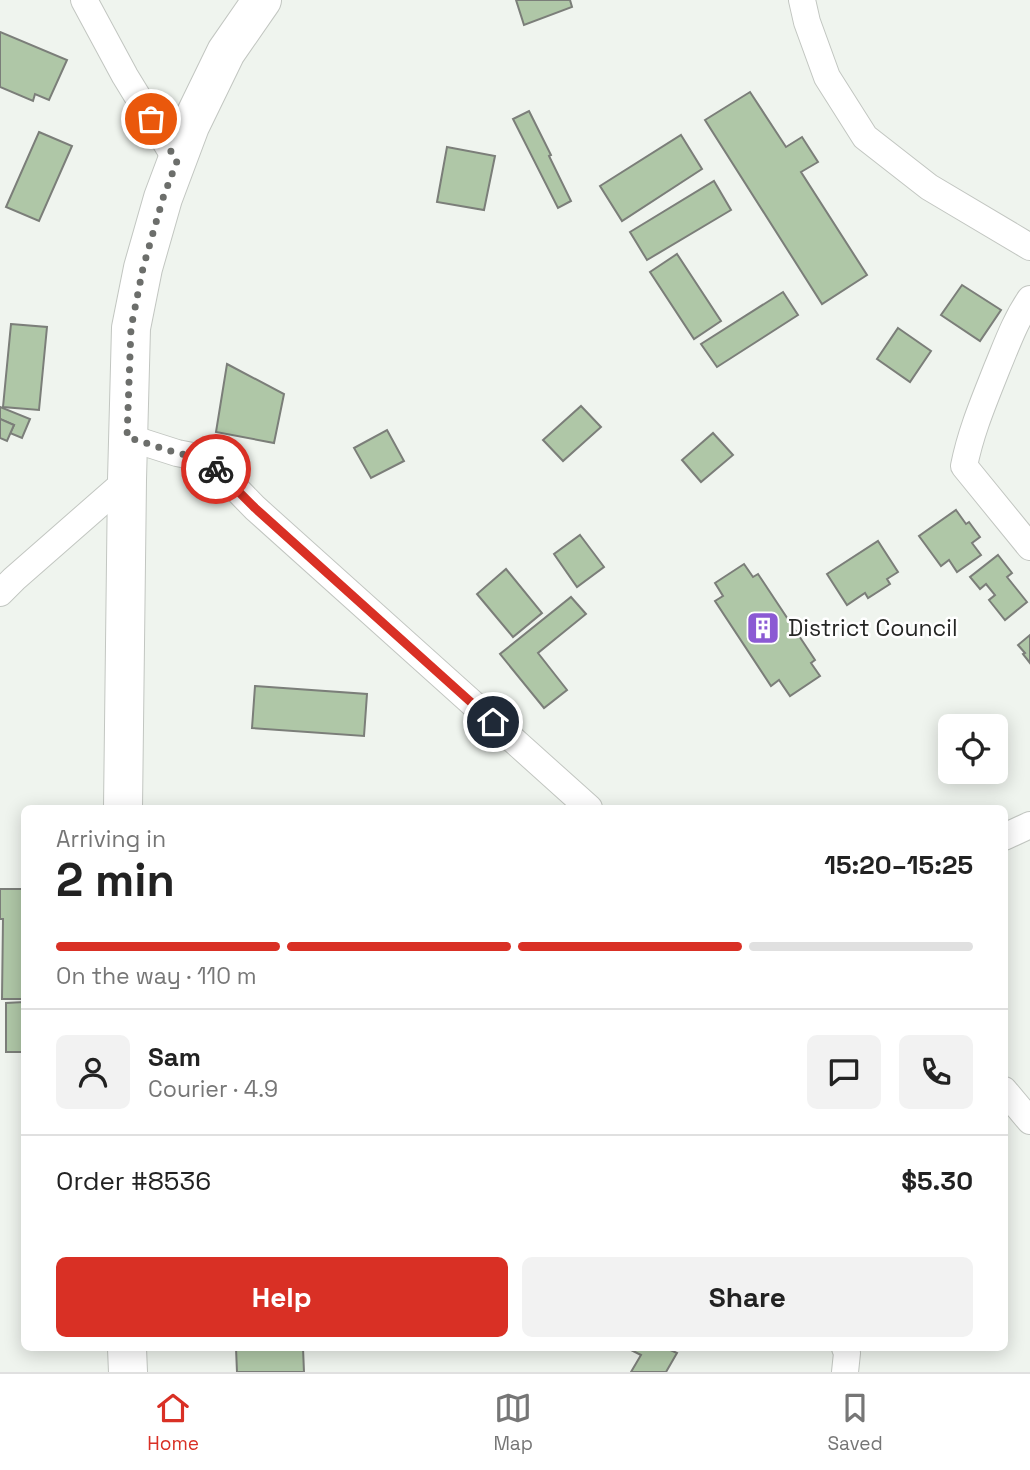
<!DOCTYPE html>
<meta charset="utf-8">
<style>
:root{--surface:#fff;--page:#f2f2f2;--text:#222;--muted:#767676;--line:#e0e0e0;--accent:#d93025}
body{margin:0;font-family:"Space Grotesk",sans-serif;background:var(--page);color:var(--text);height:100vh;display:flex;flex-direction:column;font-size:26px;white-space:nowrap}
*{box-sizing:border-box;margin:0}
p{font-size:23px;color:var(--muted)}
.icon{flex:none;width:38px;height:38px;fill:none;stroke:currentColor;stroke-width:2;stroke-linecap:round;stroke-linejoin:round}
.map{position:relative;flex:1;overflow:hidden}
.details{position:absolute;left:21px;top:805px;width:987px;height:546px;display:flex;flex-direction:column;background:var(--surface);border-radius:10px;box-shadow:0 4px 18px #0003}
.details>*{flex:none}
.fabs{position:absolute;left:938px;top:714px;display:grid;gap:14px}
.fabs a{display:grid;place-items:center;width:70px;height:70px;border-radius:10px;background:var(--surface);box-shadow:0 4px 18px #0003;font-size:35px}
.pin{position:absolute;display:grid;place-items:center;width:60px;height:60px;color:#fff;margin:-30px;border:4px solid #fff;border-radius:50%;box-shadow:0 2px 7px #0007}
.courier{position:absolute;display:grid;place-items:center;width:70px;height:70px;margin:-35px;border:5px solid #d93025;border-radius:50%;background:#fff;color:#222;box-shadow:0 2px 9px #0007}
.summary em{font-style:normal;font-weight:700}
.summary div{display:flex;flex-direction:column-reverse}
.summary{display:flex;align-items:center;justify-content:space-between;height:119px;padding:0 35px}
h1{font-size:46px;font-weight:700;line-height:52px}
.bar{display:grid;grid-template-columns:repeat(4,1fr);gap:10px 7px;align-content:center;height:84px;padding:0 35px}
.bar i{height:9px;border-radius:5px;background:var(--line)}
.bar .selected{background:var(--accent)}
.bar p{grid-column:span 4}
.line{display:flex;align-items:center;gap:18px;padding:0 35px;border-top:2px solid var(--line)}
.line div{flex:1}
.round{display:grid;place-items:center;flex:none;width:74px;height:74px;border-radius:10px;background:var(--page)}
.button{display:flex;gap:14px;margin-top:auto;padding:14px 35px}
.button a{flex:1;height:80px;border-radius:10px;background:var(--accent);color:#fff;font-size:28px;font-weight:700;line-height:80px;text-align:center}
.button a+a{background:var(--page);color:var(--text)}
.tabs{display:flex;justify-content:space-around;align-items:center;height:98px;border-top:2px solid var(--line);background:var(--surface);font-size:19px;color:var(--muted)}
.tabs a{display:grid;justify-items:center;gap:4px}
.tabs .selected{color:var(--accent)}
.map>svg:first-child{display:block}
.building{fill:#afc7a7;stroke:#7b7e79;stroke-width:2}
.lines{fill:none;stroke-linecap:round;stroke-linejoin:round}
.street-casing{stroke:#c2c6c1;stroke-width:28}
.highway-casing{stroke:#c2c6c1;stroke-width:40}
.street{stroke:#fff;stroke-width:26}
.highway{stroke:#fff;stroke-width:38}
.done{stroke:#6c6e6b;stroke-width:7;stroke-dasharray:0 12.6}
.route{stroke:#d93025;stroke-width:9}
.labels{text-anchor:middle;stroke-width:5;stroke-linejoin:round;paint-order:stroke}
.poi-label{font-size:23px;fill:#252624;stroke:#fff;text-anchor:start}
</style>
<div class="map">
<svg width="1030" height="1372" viewBox="0 0 1030 1372">
<rect width="100%" height="100%" fill="#eff4ee"/>
<g class="building">
<path d="M 516,0 L 570,0 L 572,7 L 524,25 Z"/>
<path d="M 0,32 L 67,60 L 49,100 L 35,94 L 33,101 L 0,87 Z"/>
<path d="M 750,92 L 786,147 L 802,137 L 818,162 L 801,172 L 867,275 L 822,304 L 705,120 Z"/>
<path d="M 529,111 L 551,155 L 549,156 L 571,201 L 558,208 L 513,119 Z"/>
<path d="M 39,132 L 72,146 L 39,221 L 6,207 Z"/>
<path d="M 681,135 L 702,169 L 622,221 L 600,186 Z"/>
<path d="M 447,147 L 495,156 L 484,210 L 437,202 Z"/>
<path d="M 714,181 L 731,210 L 647,260 L 630,232 Z"/>
<path d="M 677,254 L 721,321 L 694,339 L 650,272 Z"/>
<path d="M 962,285 L 1001,310 L 980,341 L 941,315 Z"/>
<path d="M 783,292 L 798,315 L 717,367 L 701,344 Z"/>
<path d="M 11,324 L 47,327 L 39,410 L 3,407 Z"/>
<path d="M 898,328 L 931,351 L 910,382 L 877,359 Z"/>
<path d="M 227,364 L 284,394 L 274,443 L 216,432 Z"/>
<path d="M 581,406 L 601,427 L 563,461 L 543,440 Z"/>
<path d="M 0,407 L 30,419 L 22,438 L 10,433 L 14,425 L 0,419 Z"/>
<path d="M 0,419 L 14,425 L 7,441 L 0,438 Z"/>
<path d="M 387,430 L 404,461 L 371,478 L 354,448 Z"/>
<path d="M 713,433 L 733,455 L 701,482 L 682,460 Z"/>
<path d="M 956,510 L 966,524 L 969,522 L 980,537 L 972,543 L 981,555 L 957,572 L 949,560 L 941,566 L 919,536 Z"/>
<path d="M 580,535 L 604,567 L 577,587 L 554,554 Z"/>
<path d="M 878,541 L 898,572 L 887,579 L 890,584 L 868,598 L 865,593 L 847,605 L 827,574 Z"/>
<path d="M 998,555 L 1012,573 L 1007,577 L 1027,602 L 1005,620 L 989,600 L 995,595 L 986,584 L 980,589 L 970,577 Z"/>
<path d="M 744,564 L 753,577 L 758,574 L 815,660 L 811,663 L 820,676 L 790,696 L 779,680 L 771,686 L 715,601 L 723,596 L 715,583 Z"/>
<path d="M 506,569 L 542,613 L 513,637 L 477,594 Z"/>
<path d="M 571,597 L 586,614 L 538,653 L 567,690 L 544,708 L 500,654 Z"/>
<path d="M 1030,635 L 1030,663 L 1023,654 L 1025,653 L 1018,645 Z"/>
<path d="M 255,686 L 367,694 L 364,736 L 252,728 Z"/>
<path d="M 0,889 L 24,889 L 24,999 L 2,999 L 3,919 L 0,919 Z"/>
<path d="M 24,1002 L 24,1052 L 6,1052 L 6,1003 Z"/>
<path d="M 236,1348 L 303,1348 L 304,1372 L 237,1372 Z"/>
<path d="M 632,1348 L 666,1348 L 677,1353 L 666,1372 L 631,1372 L 641,1355 L 631,1350 Z"/>
</g>
<g class="lines">
<defs>
<g id="street">
<path d="M 84,0 L 125,76 L 177,161"/>
<path d="M 802,0 L 807,22 L 827,77 L 865,137 L 929,187 L 1030,247"/>
<path d="M 1030,299 C 1015,321 1007,344 997,368 C 984,401 971,431 964,466 L 1030,547"/>
<path d="M 127,437 L 177,453 L 202,458 L 220,472 L 255,508 L 589,808"/>
<path d="M 0,593 L 14,579 L 127,480"/>
<path d="M 1004,837 L 1030,825"/>
<path d="M 1004,1090 L 1030,1121"/>
<path d="M 845,1348 L 847,1353 L 845,1372"/>
</g>
<g id="highway">
<path d="M 123,808 L 127,480 L 131,328 L 143,268 L 163,198 L 190,126 L 226,52 L 262,0"/>
<path d="M 127,1348 L 128,1372"/>
</g>
</defs>
<use href="#street" class="street-casing"/>
<use href="#highway" class="highway-casing"/>
<use href="#street" class="street"/>
<use href="#highway" class="highway"/>
</g>
<g class="lines">
<path class="done" d="M 151,119 L 177,161 L 163,198 L 143,268 L 131,328 L 127,437 L 177,453 L 202,458 L 216,469"/>
<path class="route" d="M 216,469 L 255,508 L 493,722"/>
</g>
<defs>
<symbol id="building-square" viewBox="-11 -11 22 22"><rect x="-9" y="-9" width="18" height="18" rx="4" fill="#8b5ad3" stroke="#fff"/><path d="M-4-6H4V6H1V3H-1V6H-4ZM-2.5-4.3h1.7v1.8h-1.7ZM.8-4.3h1.7v1.8H.8ZM-2.5-1h1.7V.8h-1.7ZM.8-1h1.7V.8H.8Z" fill="#fff"/></symbol>
</defs>
<g fill-rule="evenodd">
<use href="#building-square" x="744" y="609" width="38" height="38"/>
</g>
<g class="labels">
<g class="poi-label">
<text x="788" y="636">District Council</text>
</g>
</g>
</svg>
<div class="fabs">
<a><svg class="icon" aria-label="locate" viewBox="0 0 24 24"><circle cx="12" cy="12" r="6"/><path d="M12 2v4M12 18v4M2 12h4M18 12h4"/></svg></a>
</div>
<div class="pin" style="left:151px;top:119px;background:#ea580c"><svg class="icon" aria-label="bag" viewBox="0 0 24 24"><path d="M5 8h14l-1 12H6zM9 8a3 3 0 0 1 6 0"/></svg></div>
<div class="pin" style="left:493px;top:722px;background:#1f2937"><svg class="icon" aria-label="home" viewBox="0 0 24 24"><path d="M3 11l9-7 9 7M6 9v11h12V9"/></svg></div>
<div class="courier" style="left:216px;top:469px"><svg class="icon" aria-label="bike" viewBox="0 0 24 24"><circle cx="6" cy="16" r="4"/><circle cx="18" cy="16" r="4"/><path d="M6 16l4-8h5l3 8M10 8l3 8H6M13 5h3"/></svg></div>
<section class="details">
<div class="summary"><div><h1>2 min</h1><p>Arriving in</p></div><em>15:20–15:25</em></div>
<div class="bar"><i class="selected"></i><i class="selected"></i><i class="selected"></i><i></i><p>On the way · 110 m</p></div>
<div class="line" style="height:126px"><a class="round"><svg class="icon" aria-label="person" viewBox="0 0 24 24"><circle cx="12" cy="8" r="4"/><path d="M4 21q1-7 8-7t8 7"/></svg></a><div><b>Sam</b><p>Courier · 4.9</p></div><a class="round"><svg class="icon" aria-label="chat" viewBox="0 0 24 24"><path d="M4 5h16v11H9l-5 4z"/></svg></a><a class="round"><svg class="icon" aria-label="phone" viewBox="0 0 24 24"><path d="M5 4h4l2 5-3 2q2 4 5 5l2-3 5 2v4C11 20 4 13 5 4z"/></svg></a></div>
<div class="line" style="height:91px"><div>Order #8536</div><b>$5.30</b></div>
<div class="button"><a>Help</a><a>Share</a></div>
</section>
</div>
<nav class="tabs">
<a class="selected"><svg class="icon" aria-label="home" viewBox="0 0 24 24"><path d="M3 11l9-7 9 7M6 9v11h12V9"/></svg>Home</a>
<a><svg class="icon" aria-label="map" viewBox="0 0 24 24"><path d="M3 6l6-2 6 2 6-2v14l-6 2-6-2-6 2zM9 4v14M15 6v14"/></svg>Map</a>
<a><svg class="icon" aria-label="saved" viewBox="0 0 24 24"><path d="M7 4h10v16l-5-4-5 4z"/></svg>Saved</a>
</nav>
